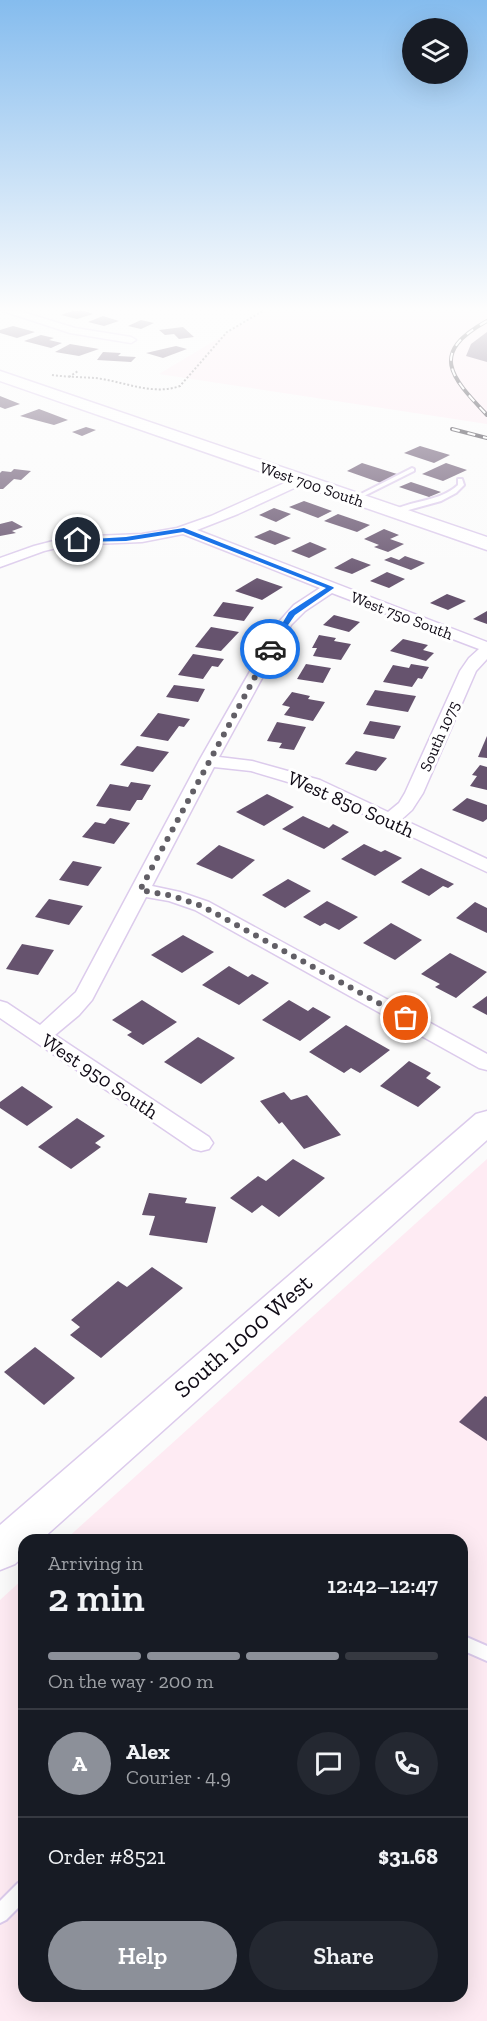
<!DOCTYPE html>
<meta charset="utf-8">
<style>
:root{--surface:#171b24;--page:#242831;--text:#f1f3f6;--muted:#9ea1a6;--line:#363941;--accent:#8c9099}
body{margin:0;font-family:"Zilla Slab",serif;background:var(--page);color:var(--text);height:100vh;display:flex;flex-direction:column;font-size:22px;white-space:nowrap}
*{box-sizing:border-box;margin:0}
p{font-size:20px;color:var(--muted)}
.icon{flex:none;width:33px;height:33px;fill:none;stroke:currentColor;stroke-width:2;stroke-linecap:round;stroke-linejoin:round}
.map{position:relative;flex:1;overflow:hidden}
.side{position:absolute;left:18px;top:1534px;width:450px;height:468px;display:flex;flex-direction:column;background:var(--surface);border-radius:18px;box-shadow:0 6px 24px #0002}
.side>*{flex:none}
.tools{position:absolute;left:402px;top:18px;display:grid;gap:12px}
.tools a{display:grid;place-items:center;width:66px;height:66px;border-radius:50%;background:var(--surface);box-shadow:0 6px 24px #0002;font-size:30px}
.pin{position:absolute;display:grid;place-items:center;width:51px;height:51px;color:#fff;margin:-26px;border:3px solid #fff;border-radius:50%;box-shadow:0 2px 6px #0007}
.courier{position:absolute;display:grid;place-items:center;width:60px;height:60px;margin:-30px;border:4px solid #1a73e8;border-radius:50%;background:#fff;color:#222;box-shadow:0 2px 8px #0007}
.headline em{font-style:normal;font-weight:600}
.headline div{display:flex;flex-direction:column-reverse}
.headline{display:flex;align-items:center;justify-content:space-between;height:102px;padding:0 30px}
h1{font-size:39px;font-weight:600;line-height:45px}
.bar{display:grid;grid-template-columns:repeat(4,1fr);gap:9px 6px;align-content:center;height:72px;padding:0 30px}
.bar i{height:8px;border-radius:4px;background:var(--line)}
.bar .active{background:var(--accent)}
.bar p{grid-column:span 4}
.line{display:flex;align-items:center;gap:15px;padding:0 30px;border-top:2px solid var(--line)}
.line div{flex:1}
.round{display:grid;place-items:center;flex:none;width:63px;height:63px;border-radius:32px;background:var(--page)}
.action{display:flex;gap:12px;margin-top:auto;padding:12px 30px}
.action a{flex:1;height:69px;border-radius:36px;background:var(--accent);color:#fff;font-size:24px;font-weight:600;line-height:69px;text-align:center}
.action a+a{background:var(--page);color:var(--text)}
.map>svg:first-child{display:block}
.industrial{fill:#feebf3}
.building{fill:#66536e}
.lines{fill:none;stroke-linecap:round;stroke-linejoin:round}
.lane-casing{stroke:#dccbec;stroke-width:4}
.street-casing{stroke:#dccbec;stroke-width:3}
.secondary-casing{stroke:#dccbec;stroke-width:3}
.path{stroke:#838186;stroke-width:2;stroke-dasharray:2 2;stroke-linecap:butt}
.lane{fill:#fff;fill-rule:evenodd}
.street{fill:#fff;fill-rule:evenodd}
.secondary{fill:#fff;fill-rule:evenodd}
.rail-casing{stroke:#2e2a34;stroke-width:4}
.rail{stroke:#fff;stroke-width:2;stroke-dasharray:8;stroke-linecap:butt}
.route{fill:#1a73e8}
.done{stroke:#625f66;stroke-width:6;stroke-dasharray:0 10.8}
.labels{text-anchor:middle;stroke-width:6;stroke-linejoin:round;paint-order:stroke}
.far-street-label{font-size:16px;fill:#100b16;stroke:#fff}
.street-label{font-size:20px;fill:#100b16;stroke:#fff}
.near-street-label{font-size:24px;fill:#100b16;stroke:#fff}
</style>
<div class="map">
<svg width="487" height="2021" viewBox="0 0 487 2021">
<rect width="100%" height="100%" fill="#fbfbfb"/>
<g class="industrial">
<path d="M 264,311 L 487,311 L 487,424 L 159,374 Z"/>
<path d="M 487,1159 L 487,2021 L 0,2021 L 0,1600 L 24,1578 L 24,1996 L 462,1996 L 462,1540 L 65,1540 Z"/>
</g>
<g class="building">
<path d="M 72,311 L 85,311 L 93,314 L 77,319 L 61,315 Z"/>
<path d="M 103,316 L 119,321 L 104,326 L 88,322 Z"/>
<path d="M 141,320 L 154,323 L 141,329 L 128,326 Z"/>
<path d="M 13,326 L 35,332 L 17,338 L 0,333 L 0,330 Z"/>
<path d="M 183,327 L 194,337 L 179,339 L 174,334 L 165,335 L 159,330 Z"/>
<path d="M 487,332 L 487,362 L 466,356 L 471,344 Z"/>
<path d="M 41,335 L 54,338 L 49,340 L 62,343 L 51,348 L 24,341 Z"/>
<path d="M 70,344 L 99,349 L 79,356 L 55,352 Z"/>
<path d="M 176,346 L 187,349 L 163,358 L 146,353 Z"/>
<path d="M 103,352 L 121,353 L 118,356 L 136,357 L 131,362 L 97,360 Z"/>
<path d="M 0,396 L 20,404 L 5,409 L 0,407 Z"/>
<path d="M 39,409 L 68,420 L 54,425 L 20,416 Z"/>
<path d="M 86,427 L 96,430 L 82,436 L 72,432 Z"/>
<path d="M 420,446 L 450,455 L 434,463 L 404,453 Z"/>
<path d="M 362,463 L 397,474 L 381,483 L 347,471 Z"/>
<path d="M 446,463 L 467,470 L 443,481 L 422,474 Z"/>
<path d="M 14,469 L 31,471 L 21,480 L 14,479 L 3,489 L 0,489 L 0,473 L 2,471 L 11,472 Z"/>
<path d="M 411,482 L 441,492 L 429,497 L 399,487 Z"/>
<path d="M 304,501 L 332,511 L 318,518 L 289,507 Z"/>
<path d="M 274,508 L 291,514 L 276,522 L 259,515 Z"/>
<path d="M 338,514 L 370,525 L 357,532 L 324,521 Z"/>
<path d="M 12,521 L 23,527 L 12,531 L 16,533 L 0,536 L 0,524 Z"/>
<path d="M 384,529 L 399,535 L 390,539 L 404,544 L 388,552 L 374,547 L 379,545 L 364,539 Z"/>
<path d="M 270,530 L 291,538 L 275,545 L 254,537 Z"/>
<path d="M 310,542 L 327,549 L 309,558 L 291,551 Z"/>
<path d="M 405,556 L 425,563 L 411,570 L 384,560 L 391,557 L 399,560 Z"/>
<path d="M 352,558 L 371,565 L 352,574 L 334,568 Z"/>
<path d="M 387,572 L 405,579 L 389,588 L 370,581 Z"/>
<path d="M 257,578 L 283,587 L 262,600 L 235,591 Z"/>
<path d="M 447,594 L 466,601 L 448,610 L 430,603 Z"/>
<path d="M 223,602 L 254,607 L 244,621 L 213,616 Z"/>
<path d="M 487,611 L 487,624 L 473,619 Z"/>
<path d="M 334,615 L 360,622 L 349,632 L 323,625 Z"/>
<path d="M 211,627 L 239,632 L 221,651 L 195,647 Z"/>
<path d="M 319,635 L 336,638 L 334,641 L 351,644 L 341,660 L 313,656 L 317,648 L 312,648 Z"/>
<path d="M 403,639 L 428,645 L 423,650 L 434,653 L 426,661 L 390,651 Z"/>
<path d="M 193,654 L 224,659 L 218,667 L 212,666 L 203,679 L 178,675 Z"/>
<path d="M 306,664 L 331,668 L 323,683 L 297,679 Z"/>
<path d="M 411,664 L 429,667 L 422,679 L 418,678 L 412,687 L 383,682 L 393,665 L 409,668 Z"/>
<path d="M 174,685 L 205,689 L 198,702 L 166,697 Z"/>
<path d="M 375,690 L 416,696 L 408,712 L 366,705 Z"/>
<path d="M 292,692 L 310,696 L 308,699 L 325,702 L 313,721 L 284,715 L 290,707 L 282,705 Z"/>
<path d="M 158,713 L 190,719 L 184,727 L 179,726 L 168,741 L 140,736 Z"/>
<path d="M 370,721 L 401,726 L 394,739 L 363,734 Z"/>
<path d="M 277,722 L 306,727 L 294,750 L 279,748 L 282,743 L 267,741 Z"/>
<path d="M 487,736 L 487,758 L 478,757 Z"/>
<path d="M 137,746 L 169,752 L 153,772 L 120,765 Z"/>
<path d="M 356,751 L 387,758 L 376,771 L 345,764 Z"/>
<path d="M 480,765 L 487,767 L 487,790 L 470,786 L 477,776 L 472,775 Z"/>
<path d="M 131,782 L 151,785 L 142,800 L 137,800 L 130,811 L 96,806 L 110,784 L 128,787 Z"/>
<path d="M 267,794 L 294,807 L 264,826 L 236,812 Z"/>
<path d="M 467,798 L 487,805 L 487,819 L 483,822 L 452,810 Z"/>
<path d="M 303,816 L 329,828 L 333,824 L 349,832 L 324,849 L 282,829 Z"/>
<path d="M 110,818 L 130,823 L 114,844 L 82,837 L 95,822 L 105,824 Z"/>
<path d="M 364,844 L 381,852 L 385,850 L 402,858 L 375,876 L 341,859 Z"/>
<path d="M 219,845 L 255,860 L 232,879 L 196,864 Z"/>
<path d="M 73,861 L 102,867 L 88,886 L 59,880 Z"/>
<path d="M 421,868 L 454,884 L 448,888 L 443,886 L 429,896 L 401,882 Z"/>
<path d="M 288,879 L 311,891 L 285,908 L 262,895 Z"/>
<path d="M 49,899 L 83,906 L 69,925 L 35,917 Z"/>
<path d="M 327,901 L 358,917 L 339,930 L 325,923 L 320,926 L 303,917 Z"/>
<path d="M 475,902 L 487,908 L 487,933 L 456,918 Z"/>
<path d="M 391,923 L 422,940 L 395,960 L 363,943 Z"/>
<path d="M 183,935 L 214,952 L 182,973 L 151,955 Z"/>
<path d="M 22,944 L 54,950 L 38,975 L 6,969 Z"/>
<path d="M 450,953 L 487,972 L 456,998 L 435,987 L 440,984 L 421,974 Z"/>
<path d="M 229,966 L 248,977 L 252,974 L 269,983 L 239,1005 L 202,985 Z"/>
<path d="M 487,996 L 487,1015 L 472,1007 Z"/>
<path d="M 142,1000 L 177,1022 L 143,1045 L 127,1035 L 132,1032 L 112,1020 Z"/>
<path d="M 289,1000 L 308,1011 L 313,1007 L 331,1017 L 300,1041 L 262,1020 Z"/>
<path d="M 346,1025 L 390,1050 L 360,1073 L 351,1068 L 344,1073 L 309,1052 Z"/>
<path d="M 198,1037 L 235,1058 L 201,1084 L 164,1062 Z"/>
<path d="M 409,1061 L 431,1073 L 426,1078 L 441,1087 L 418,1107 L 380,1086 Z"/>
<path d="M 22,1086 L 53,1107 L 27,1126 L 0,1108 L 0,1102 Z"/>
<path d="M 284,1092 L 291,1100 L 307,1095 L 341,1135 L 304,1149 L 282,1122 L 279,1124 L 260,1101 Z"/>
<path d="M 77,1118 L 105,1136 L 95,1143 L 101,1147 L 71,1169 L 38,1147 Z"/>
<path d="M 293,1159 L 325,1178 L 279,1217 L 262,1205 L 252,1213 L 230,1198 L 258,1176 L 266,1181 Z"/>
<path d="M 149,1193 L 187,1198 L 185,1203 L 216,1207 L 207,1243 L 149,1235 L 155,1216 L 142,1215 Z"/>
<path d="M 152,1267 L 183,1288 L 101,1358 L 70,1335 L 80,1327 L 71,1320 L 118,1281 L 127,1287 Z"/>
<path d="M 35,1347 L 75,1378 L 44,1405 L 4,1372 Z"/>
<path d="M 485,1396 L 487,1397 L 487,1441 L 459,1422 Z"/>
</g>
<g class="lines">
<defs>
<g id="lane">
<path d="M 412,468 L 414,469 L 414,471 L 356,500 L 351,499 Z"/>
<path d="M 458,479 L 462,479 L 464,485 L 456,493 L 441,501 L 394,514 L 391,512 C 412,499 438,503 458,485 Z"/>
<path d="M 462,1635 L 487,1646 L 487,1661 L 462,1650 Z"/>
<path d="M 24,1880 L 24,1902 L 6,1920 L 0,1923 L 0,1901 L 18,1883 Z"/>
</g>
<g id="street">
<path d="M 3,311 L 19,311 L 75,328 L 131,337 L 136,340 L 131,343 L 70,333 Z"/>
<path d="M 300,476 L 305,477 L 306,480 L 305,483 L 238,514 L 197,530 L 487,642 L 487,659 L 476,671 L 423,793 L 412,810 L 402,819 L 487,859 L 487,872 L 308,788 L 251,771 L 214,767 L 152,886 L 180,892 L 209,902 L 487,1054 L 487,1070 L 479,1068 L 195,910 L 169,901 L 146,897 L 92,1000 L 79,1015 L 55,1035 L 209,1137 L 213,1143 L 209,1149 L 201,1151 L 193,1149 L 0,1018 L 0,1001 L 7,1003 L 40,1025 L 76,992 L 199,761 L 277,624 L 294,605 L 320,588 L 183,534 L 142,542 L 69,545 L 44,551 L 0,567 L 0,558 L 34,546 L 69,537 L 142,534 L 177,528 L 211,516 ZM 332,593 L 479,649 L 469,658 L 460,671 L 405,793 L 399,803 L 388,812 L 320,780 L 252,761 L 219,757 L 291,625 L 305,611 Z"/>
</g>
<g id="secondary">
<path d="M 0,371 L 487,537 L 487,550 L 0,381 Z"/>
<path d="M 487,1111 L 487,1140 L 41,1540 L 24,1540 L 24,1556 L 15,1564 L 0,1570 L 0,1525 L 476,1114 Z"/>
</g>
</defs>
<use href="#lane" class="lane-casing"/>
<use href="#street" class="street-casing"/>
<use href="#secondary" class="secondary-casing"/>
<g class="path">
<path d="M 52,375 C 66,377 81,377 95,378 C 123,381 152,396 180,386 L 227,332 L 263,311"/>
<path d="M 69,377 L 78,371"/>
</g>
<use href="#lane" class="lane"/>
<use href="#street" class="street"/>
<use href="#secondary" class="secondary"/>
<defs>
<g id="rail">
<path d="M 487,321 C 429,353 450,376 487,415"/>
<path d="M 452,429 L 487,438"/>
</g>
</defs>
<use href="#rail" class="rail-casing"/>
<use href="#rail" class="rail"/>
</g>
<linearGradient id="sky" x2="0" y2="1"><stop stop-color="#85bcee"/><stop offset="0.52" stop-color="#fdfdfd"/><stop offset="1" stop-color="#fdfdfd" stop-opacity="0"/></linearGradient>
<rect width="487" height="594" fill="url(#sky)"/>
<path class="route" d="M 184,528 L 333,587 L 334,588 L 295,615 L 270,651 L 267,649 L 289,612 L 326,588 L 183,532 L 126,541 L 78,542 L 75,540 L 126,537 Z"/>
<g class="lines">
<path class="done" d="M 270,649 L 140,890 L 173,896 L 202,906 L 406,1018"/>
</g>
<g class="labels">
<g class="far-street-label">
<text transform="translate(312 484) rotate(19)" y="6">West 700 South</text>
<text transform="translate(402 615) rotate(21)" y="6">West 750 South</text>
<text transform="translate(439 736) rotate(-66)" y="6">South 1075</text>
</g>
<g class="street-label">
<text transform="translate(351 804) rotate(24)" y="7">West 850 South</text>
<text transform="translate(100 1076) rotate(34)" y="7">West 950 South</text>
</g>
<g class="near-street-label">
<text transform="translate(243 1336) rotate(-41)" y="8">South 1000 West</text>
</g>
</g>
</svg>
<div class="tools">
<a><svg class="icon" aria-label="layers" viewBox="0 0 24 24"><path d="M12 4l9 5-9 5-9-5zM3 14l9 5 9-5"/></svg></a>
</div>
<div class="pin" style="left:406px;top:1018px;background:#ea580c"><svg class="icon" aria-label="bag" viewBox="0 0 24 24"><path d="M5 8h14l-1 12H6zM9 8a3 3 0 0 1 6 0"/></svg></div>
<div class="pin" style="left:78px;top:540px;background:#1f2937"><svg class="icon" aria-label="home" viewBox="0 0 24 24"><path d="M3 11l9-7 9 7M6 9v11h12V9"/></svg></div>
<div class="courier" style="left:270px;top:649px"><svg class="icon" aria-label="car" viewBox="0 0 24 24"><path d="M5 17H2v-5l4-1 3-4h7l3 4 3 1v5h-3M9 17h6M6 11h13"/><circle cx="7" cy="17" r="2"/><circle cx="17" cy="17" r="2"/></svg></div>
<section class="side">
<div class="headline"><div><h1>2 min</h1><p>Arriving in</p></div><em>12:42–12:47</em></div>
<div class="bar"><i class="active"></i><i class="active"></i><i class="active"></i><i></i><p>On the way · 200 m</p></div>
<div class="line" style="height:108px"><b class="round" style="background:var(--accent);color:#fff">A</b><div><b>Alex</b><p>Courier · 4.9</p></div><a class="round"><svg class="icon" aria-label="chat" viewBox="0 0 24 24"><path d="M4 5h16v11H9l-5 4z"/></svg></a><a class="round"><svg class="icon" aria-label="phone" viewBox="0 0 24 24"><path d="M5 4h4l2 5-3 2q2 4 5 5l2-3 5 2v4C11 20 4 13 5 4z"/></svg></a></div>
<div class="line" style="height:78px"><div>Order #8521</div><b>$31.68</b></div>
<div class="action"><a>Help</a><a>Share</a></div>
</section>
</div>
